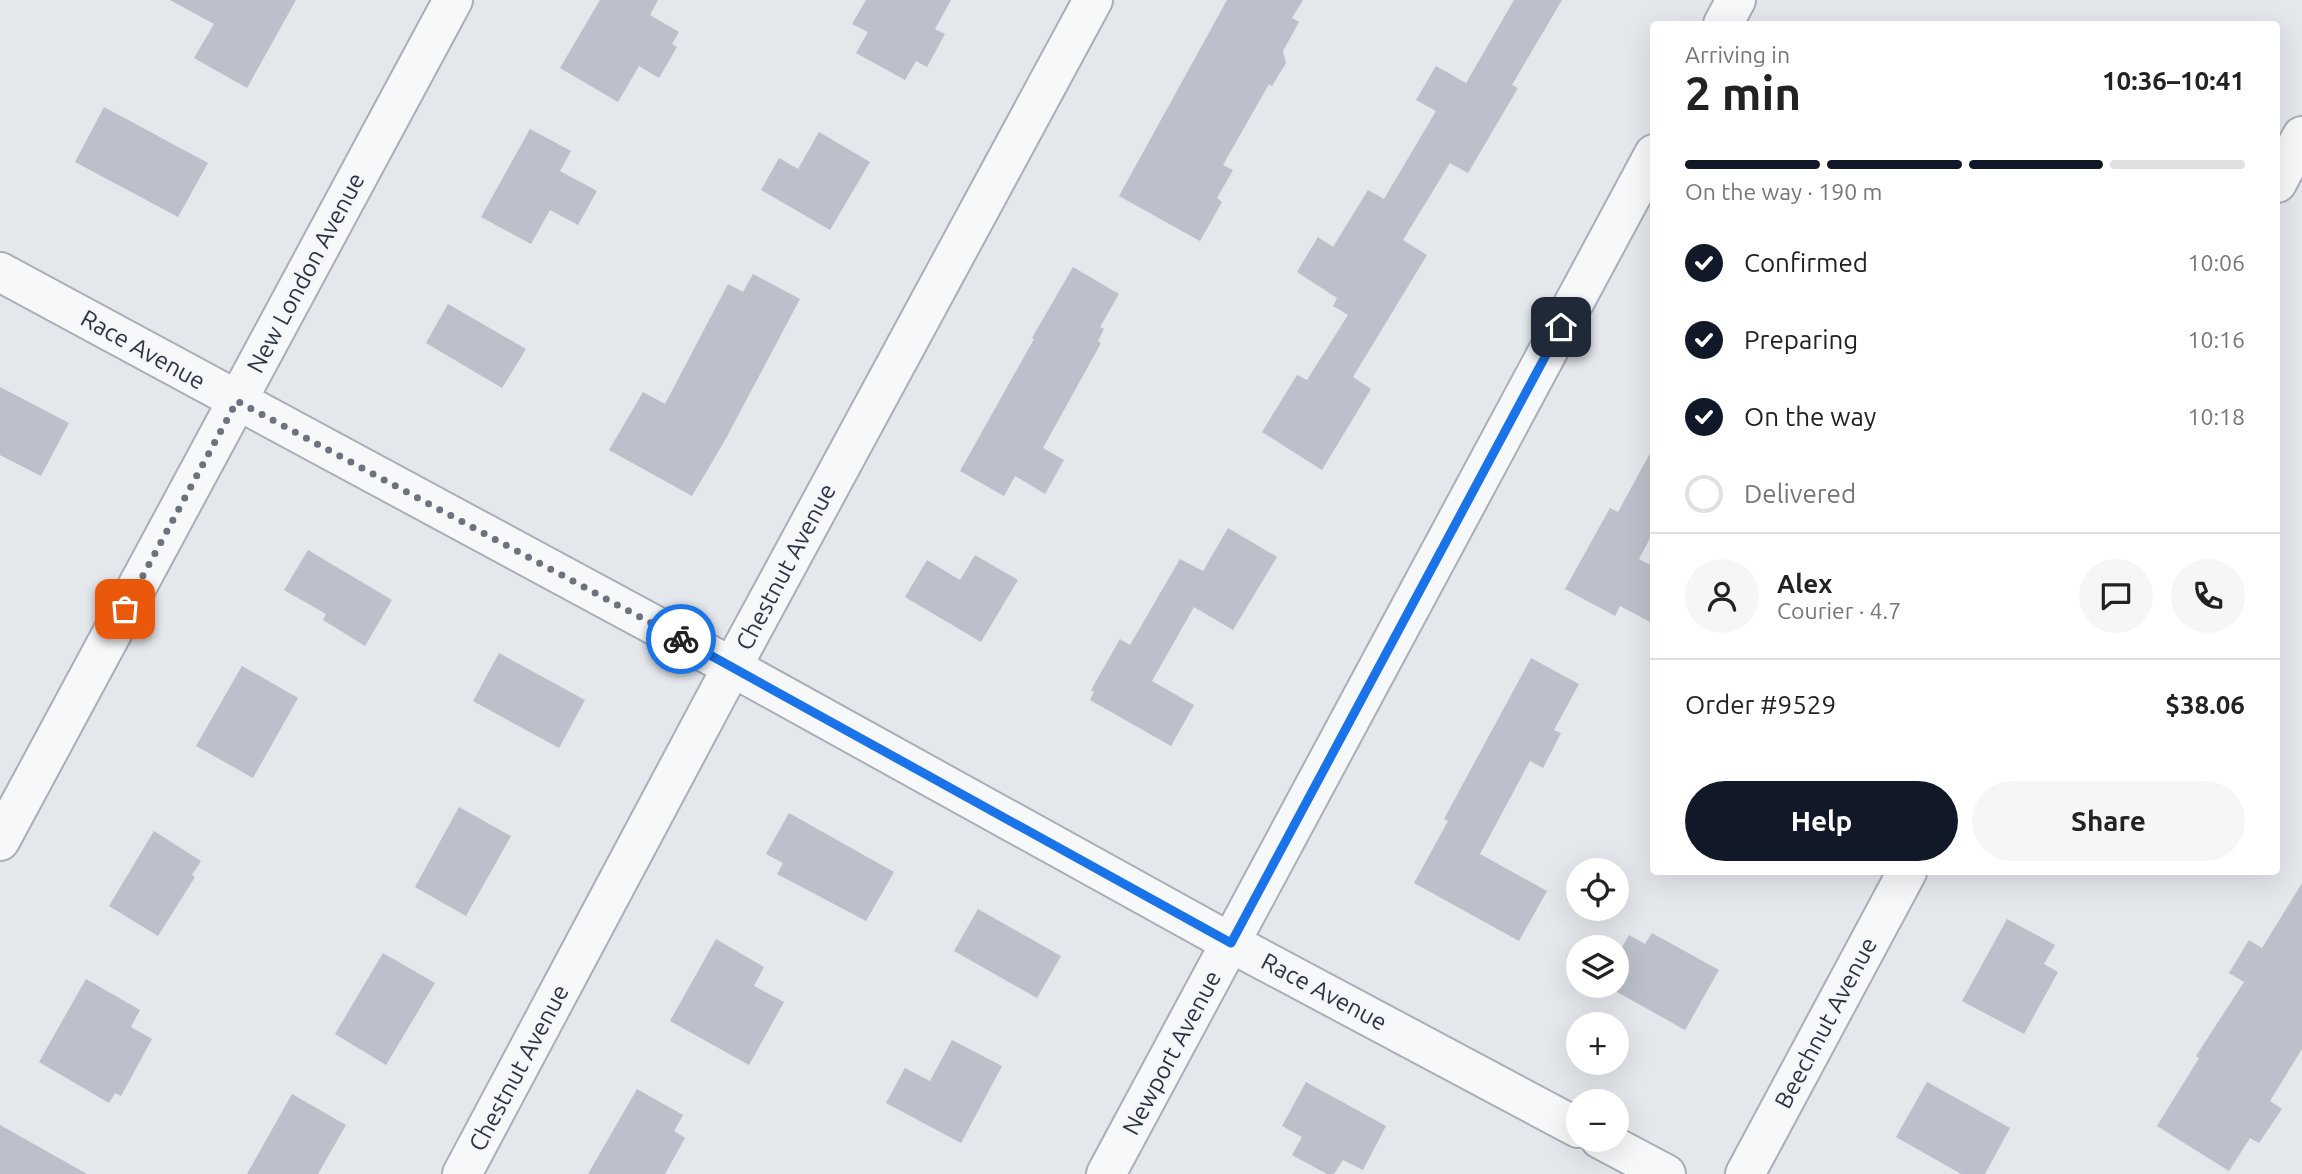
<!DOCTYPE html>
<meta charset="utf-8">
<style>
:root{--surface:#fff;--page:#f6f6f6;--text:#222;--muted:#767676;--line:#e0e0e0;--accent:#111827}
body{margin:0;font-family:Ubuntu,sans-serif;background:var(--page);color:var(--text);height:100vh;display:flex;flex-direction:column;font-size:26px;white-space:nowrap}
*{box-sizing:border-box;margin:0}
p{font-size:23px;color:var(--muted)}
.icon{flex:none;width:38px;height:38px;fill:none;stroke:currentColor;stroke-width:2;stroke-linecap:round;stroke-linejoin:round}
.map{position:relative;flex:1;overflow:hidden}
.details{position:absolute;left:1650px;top:21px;width:630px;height:854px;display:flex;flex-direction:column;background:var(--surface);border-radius:7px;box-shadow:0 7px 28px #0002}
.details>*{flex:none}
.buttons{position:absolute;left:1566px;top:858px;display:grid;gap:14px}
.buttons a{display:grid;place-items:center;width:63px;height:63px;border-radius:50%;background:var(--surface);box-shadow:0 7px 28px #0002;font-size:35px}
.pin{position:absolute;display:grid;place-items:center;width:60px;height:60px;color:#fff;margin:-30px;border-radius:14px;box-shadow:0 4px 10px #0006}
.courier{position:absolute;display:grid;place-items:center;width:70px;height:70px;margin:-35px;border:5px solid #1a73e8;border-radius:50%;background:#fff;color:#222;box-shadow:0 2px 9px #0007}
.headline em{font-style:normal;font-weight:600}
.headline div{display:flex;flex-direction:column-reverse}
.headline{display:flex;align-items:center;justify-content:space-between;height:119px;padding:0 35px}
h1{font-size:46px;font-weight:600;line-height:52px}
.bar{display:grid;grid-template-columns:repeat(4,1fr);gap:10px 7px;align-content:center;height:84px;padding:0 35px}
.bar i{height:9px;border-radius:5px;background:var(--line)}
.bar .current{background:var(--accent)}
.bar p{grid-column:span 4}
.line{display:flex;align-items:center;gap:18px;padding:0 35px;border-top:2px solid var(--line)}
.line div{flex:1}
.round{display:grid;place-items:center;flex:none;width:74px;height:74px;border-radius:37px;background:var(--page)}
ol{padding:0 35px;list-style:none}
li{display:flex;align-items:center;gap:21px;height:77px}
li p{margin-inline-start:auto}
li .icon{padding:7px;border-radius:50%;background:var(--accent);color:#fff;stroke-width:4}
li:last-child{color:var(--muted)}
li i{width:38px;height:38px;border:4px solid var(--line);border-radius:50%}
.primary-button{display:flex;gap:14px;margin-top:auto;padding:14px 35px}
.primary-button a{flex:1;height:80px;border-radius:42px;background:var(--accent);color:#fff;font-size:28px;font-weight:600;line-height:80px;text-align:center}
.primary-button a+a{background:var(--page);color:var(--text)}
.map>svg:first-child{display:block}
.building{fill:#bbc0ca}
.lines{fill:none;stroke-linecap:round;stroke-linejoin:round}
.street-casing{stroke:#a9aeb7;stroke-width:42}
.street{stroke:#f7f8fa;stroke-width:38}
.done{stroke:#6c737f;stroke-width:7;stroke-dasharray:0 12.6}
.route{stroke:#1a73e8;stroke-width:9}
.labels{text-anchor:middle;stroke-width:5;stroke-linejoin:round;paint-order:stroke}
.street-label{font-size:24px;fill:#2b3445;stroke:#f4f6f9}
</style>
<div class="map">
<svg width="2302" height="1174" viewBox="0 0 2302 1174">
<rect width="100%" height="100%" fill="#e4e7ec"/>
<g class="building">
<path d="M 170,0 L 296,0 L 247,88 L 194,58 L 214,24 Z"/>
<path d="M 600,0 L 658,0 L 650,15 L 679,32 L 672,44 L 677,47 L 659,78 L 639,66 L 618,102 L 560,68 Z"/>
<path d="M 866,0 L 951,0 L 935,29 L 945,34 L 927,67 L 916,61 L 905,80 L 856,53 L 868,32 L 852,24 Z"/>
<path d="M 1227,0 L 1303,0 L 1292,18 L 1299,22 L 1283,51 L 1286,63 L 1272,86 L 1269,84 L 1223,165 L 1233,170 L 1217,198 L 1222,202 L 1200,241 L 1119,196 Z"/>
<path d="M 1514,0 L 1562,0 L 1512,85 L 1518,88 L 1468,173 L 1450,163 L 1403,240 L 1427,255 L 1353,377 L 1371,389 L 1322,470 L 1262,432 L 1297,375 L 1307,380 L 1348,315 L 1333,306 L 1337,298 L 1297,272 L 1318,237 L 1333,247 L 1368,190 L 1384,199 L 1436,111 L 1416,100 L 1436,66 L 1466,83 Z"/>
<path d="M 104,107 L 208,163 L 178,217 L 75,162 Z"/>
<path d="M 530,129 L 571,151 L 560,171 L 597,191 L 578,225 L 550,210 L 531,244 L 481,217 Z"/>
<path d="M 819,132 L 870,162 L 830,230 L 761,190 L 779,158 L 798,169 Z"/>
<path d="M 1073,267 L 1119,294 L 1100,327 L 1104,329 L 1098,341 L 1101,343 L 1043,448 L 1064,460 L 1045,494 L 1015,476 L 1004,496 L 960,471 L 1034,339 L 1032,338 Z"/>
<path d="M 753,274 L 800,299 L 724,442 L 692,496 L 609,450 L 643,392 L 665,404 L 728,284 L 743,292 Z"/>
<path d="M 448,304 L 526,349 L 502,388 L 426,343 Z"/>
<path d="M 0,387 L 69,423 L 41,476 L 0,455 Z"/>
<path d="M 1654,446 L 1654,531 L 1639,559 L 1654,567 L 1654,624 L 1620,606 L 1615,616 L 1565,589 L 1610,508 L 1618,512 Z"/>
<path d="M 1228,528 L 1277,557 L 1233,630 L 1194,607 L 1152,681 L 1194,705 L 1171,746 L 1090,700 L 1094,692 L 1091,690 L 1120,639 L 1130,645 L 1180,559 L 1203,571 Z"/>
<path d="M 308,550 L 392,600 L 365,646 L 323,620 L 326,614 L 284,590 Z"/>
<path d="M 975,555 L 1018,580 L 981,642 L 905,597 L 927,560 L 960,580 Z"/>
<path d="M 499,653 L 585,700 L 559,748 L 473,701 Z"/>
<path d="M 1531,658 L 1579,684 L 1554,730 L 1561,733 L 1543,768 L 1530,761 L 1480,854 L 1547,891 L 1519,941 L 1414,883 L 1448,821 L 1444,819 Z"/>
<path d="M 242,666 L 298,698 L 253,778 L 196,746 Z"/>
<path d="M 459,807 L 511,836 L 466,916 L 415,887 Z"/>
<path d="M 789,813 L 894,872 L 866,921 L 777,874 L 783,863 L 766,854 Z"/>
<path d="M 154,831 L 201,861 L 192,875 L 195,877 L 158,936 L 109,906 Z"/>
<path d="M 2302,883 L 2302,1049 L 2270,1101 L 2282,1109 L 2259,1143 L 2250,1138 L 2229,1171 L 2157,1126 L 2199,1058 L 2196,1056 L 2244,982 L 2229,973 L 2249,940 L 2262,948 Z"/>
<path d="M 978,909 L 1061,956 L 1037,998 L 954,951 Z"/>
<path d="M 2007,919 L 2055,945 L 2044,964 L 2058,972 L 2024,1034 L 1962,1001 Z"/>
<path d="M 1652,933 L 1719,970 L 1685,1030 L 1617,992 L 1617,956 L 1629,935 L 1645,944 Z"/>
<path d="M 716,939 L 764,967 L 754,986 L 784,1002 L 749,1065 L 670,1021 Z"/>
<path d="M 383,953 L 435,983 L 386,1065 L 335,1034 Z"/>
<path d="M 86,979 L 140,1010 L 131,1027 L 152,1039 L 121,1096 L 115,1093 L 109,1103 L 39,1062 Z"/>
<path d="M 952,1040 L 1002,1066 L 961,1143 L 886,1103 L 905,1068 L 930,1081 Z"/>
<path d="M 1306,1082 L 1386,1126 L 1363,1170 L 1343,1160 L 1334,1174 L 1327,1174 L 1292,1155 L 1302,1137 L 1282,1126 Z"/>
<path d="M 1927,1082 L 2010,1128 L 1985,1174 L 1961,1174 L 1896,1137 Z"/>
<path d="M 637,1089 L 683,1115 L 674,1131 L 685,1138 L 665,1174 L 588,1174 Z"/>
<path d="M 292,1094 L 346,1125 L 318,1174 L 247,1174 Z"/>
<path d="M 0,1125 L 87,1174 L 0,1174 Z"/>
</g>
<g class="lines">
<defs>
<g id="street">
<path d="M 1723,24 L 1736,0"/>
<path d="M 2277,183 L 2302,136"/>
<path d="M 0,272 L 732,667 L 1231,943 L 1578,1128"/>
<path d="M 0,841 L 453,0"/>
<path d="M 1600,1139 L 1666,1174"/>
<path d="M 462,1174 L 732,667 L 1093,0"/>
<path d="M 1106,1174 L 1654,154"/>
<path d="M 1745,1174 L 1907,872"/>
</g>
</defs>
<use href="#street" class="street-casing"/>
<use href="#street" class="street"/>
</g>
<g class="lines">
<path class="done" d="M 125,609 L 237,401 L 681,639"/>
<path class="route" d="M 681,639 L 1231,943 L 1561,327"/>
</g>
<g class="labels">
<g class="street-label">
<text transform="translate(306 273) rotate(-62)" y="8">New London Avenue</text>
<text transform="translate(143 350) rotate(29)" y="8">Race Avenue</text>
<text transform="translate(786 567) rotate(-62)" y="8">Chestnut Avenue</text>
<text transform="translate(1324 992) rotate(28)" y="8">Race Avenue</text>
<text transform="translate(1826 1023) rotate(-62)" y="8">Beechnut Avenue</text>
<text transform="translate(1172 1053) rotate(-62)" y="8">Newport Avenue</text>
<text transform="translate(519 1068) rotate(-62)" y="8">Chestnut Avenue</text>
</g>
</g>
</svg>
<div class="buttons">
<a><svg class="icon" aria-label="locate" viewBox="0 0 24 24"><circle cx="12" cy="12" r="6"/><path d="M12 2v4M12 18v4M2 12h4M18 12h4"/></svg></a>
<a><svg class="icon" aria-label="layers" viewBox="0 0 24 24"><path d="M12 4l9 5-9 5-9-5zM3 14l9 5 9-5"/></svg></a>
<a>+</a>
<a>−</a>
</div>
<div class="pin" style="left:125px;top:609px;background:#ea580c"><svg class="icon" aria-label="bag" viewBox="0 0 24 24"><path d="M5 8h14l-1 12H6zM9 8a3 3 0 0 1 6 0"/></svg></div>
<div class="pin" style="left:1561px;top:327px;background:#1f2937"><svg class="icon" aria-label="home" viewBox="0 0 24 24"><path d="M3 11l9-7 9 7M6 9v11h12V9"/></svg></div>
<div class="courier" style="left:681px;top:639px"><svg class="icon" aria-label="bike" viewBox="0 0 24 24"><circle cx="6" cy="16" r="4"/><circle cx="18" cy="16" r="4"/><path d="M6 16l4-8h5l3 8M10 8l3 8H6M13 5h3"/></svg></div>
<section class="details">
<div class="headline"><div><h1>2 min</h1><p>Arriving in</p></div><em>10:36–10:41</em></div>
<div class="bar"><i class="current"></i><i class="current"></i><i class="current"></i><i></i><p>On the way · 190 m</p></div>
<ol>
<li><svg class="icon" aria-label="check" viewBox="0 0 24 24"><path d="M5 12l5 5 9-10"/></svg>Confirmed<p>10:06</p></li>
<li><svg class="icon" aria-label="check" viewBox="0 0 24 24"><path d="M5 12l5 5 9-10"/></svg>Preparing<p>10:16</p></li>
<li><svg class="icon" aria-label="check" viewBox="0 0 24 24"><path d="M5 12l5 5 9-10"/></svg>On the way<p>10:18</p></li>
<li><i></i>Delivered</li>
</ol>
<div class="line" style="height:126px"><a class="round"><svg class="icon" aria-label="person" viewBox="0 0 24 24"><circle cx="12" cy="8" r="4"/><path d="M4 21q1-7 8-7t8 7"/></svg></a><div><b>Alex</b><p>Courier · 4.7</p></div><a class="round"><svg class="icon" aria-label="chat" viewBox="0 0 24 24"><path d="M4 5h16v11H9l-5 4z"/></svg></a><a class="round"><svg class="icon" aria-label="phone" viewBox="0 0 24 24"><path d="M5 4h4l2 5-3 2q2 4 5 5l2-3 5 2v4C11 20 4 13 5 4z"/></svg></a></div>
<div class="line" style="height:91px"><div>Order #9529</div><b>$38.06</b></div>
<div class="primary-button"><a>Help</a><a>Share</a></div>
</section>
</div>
